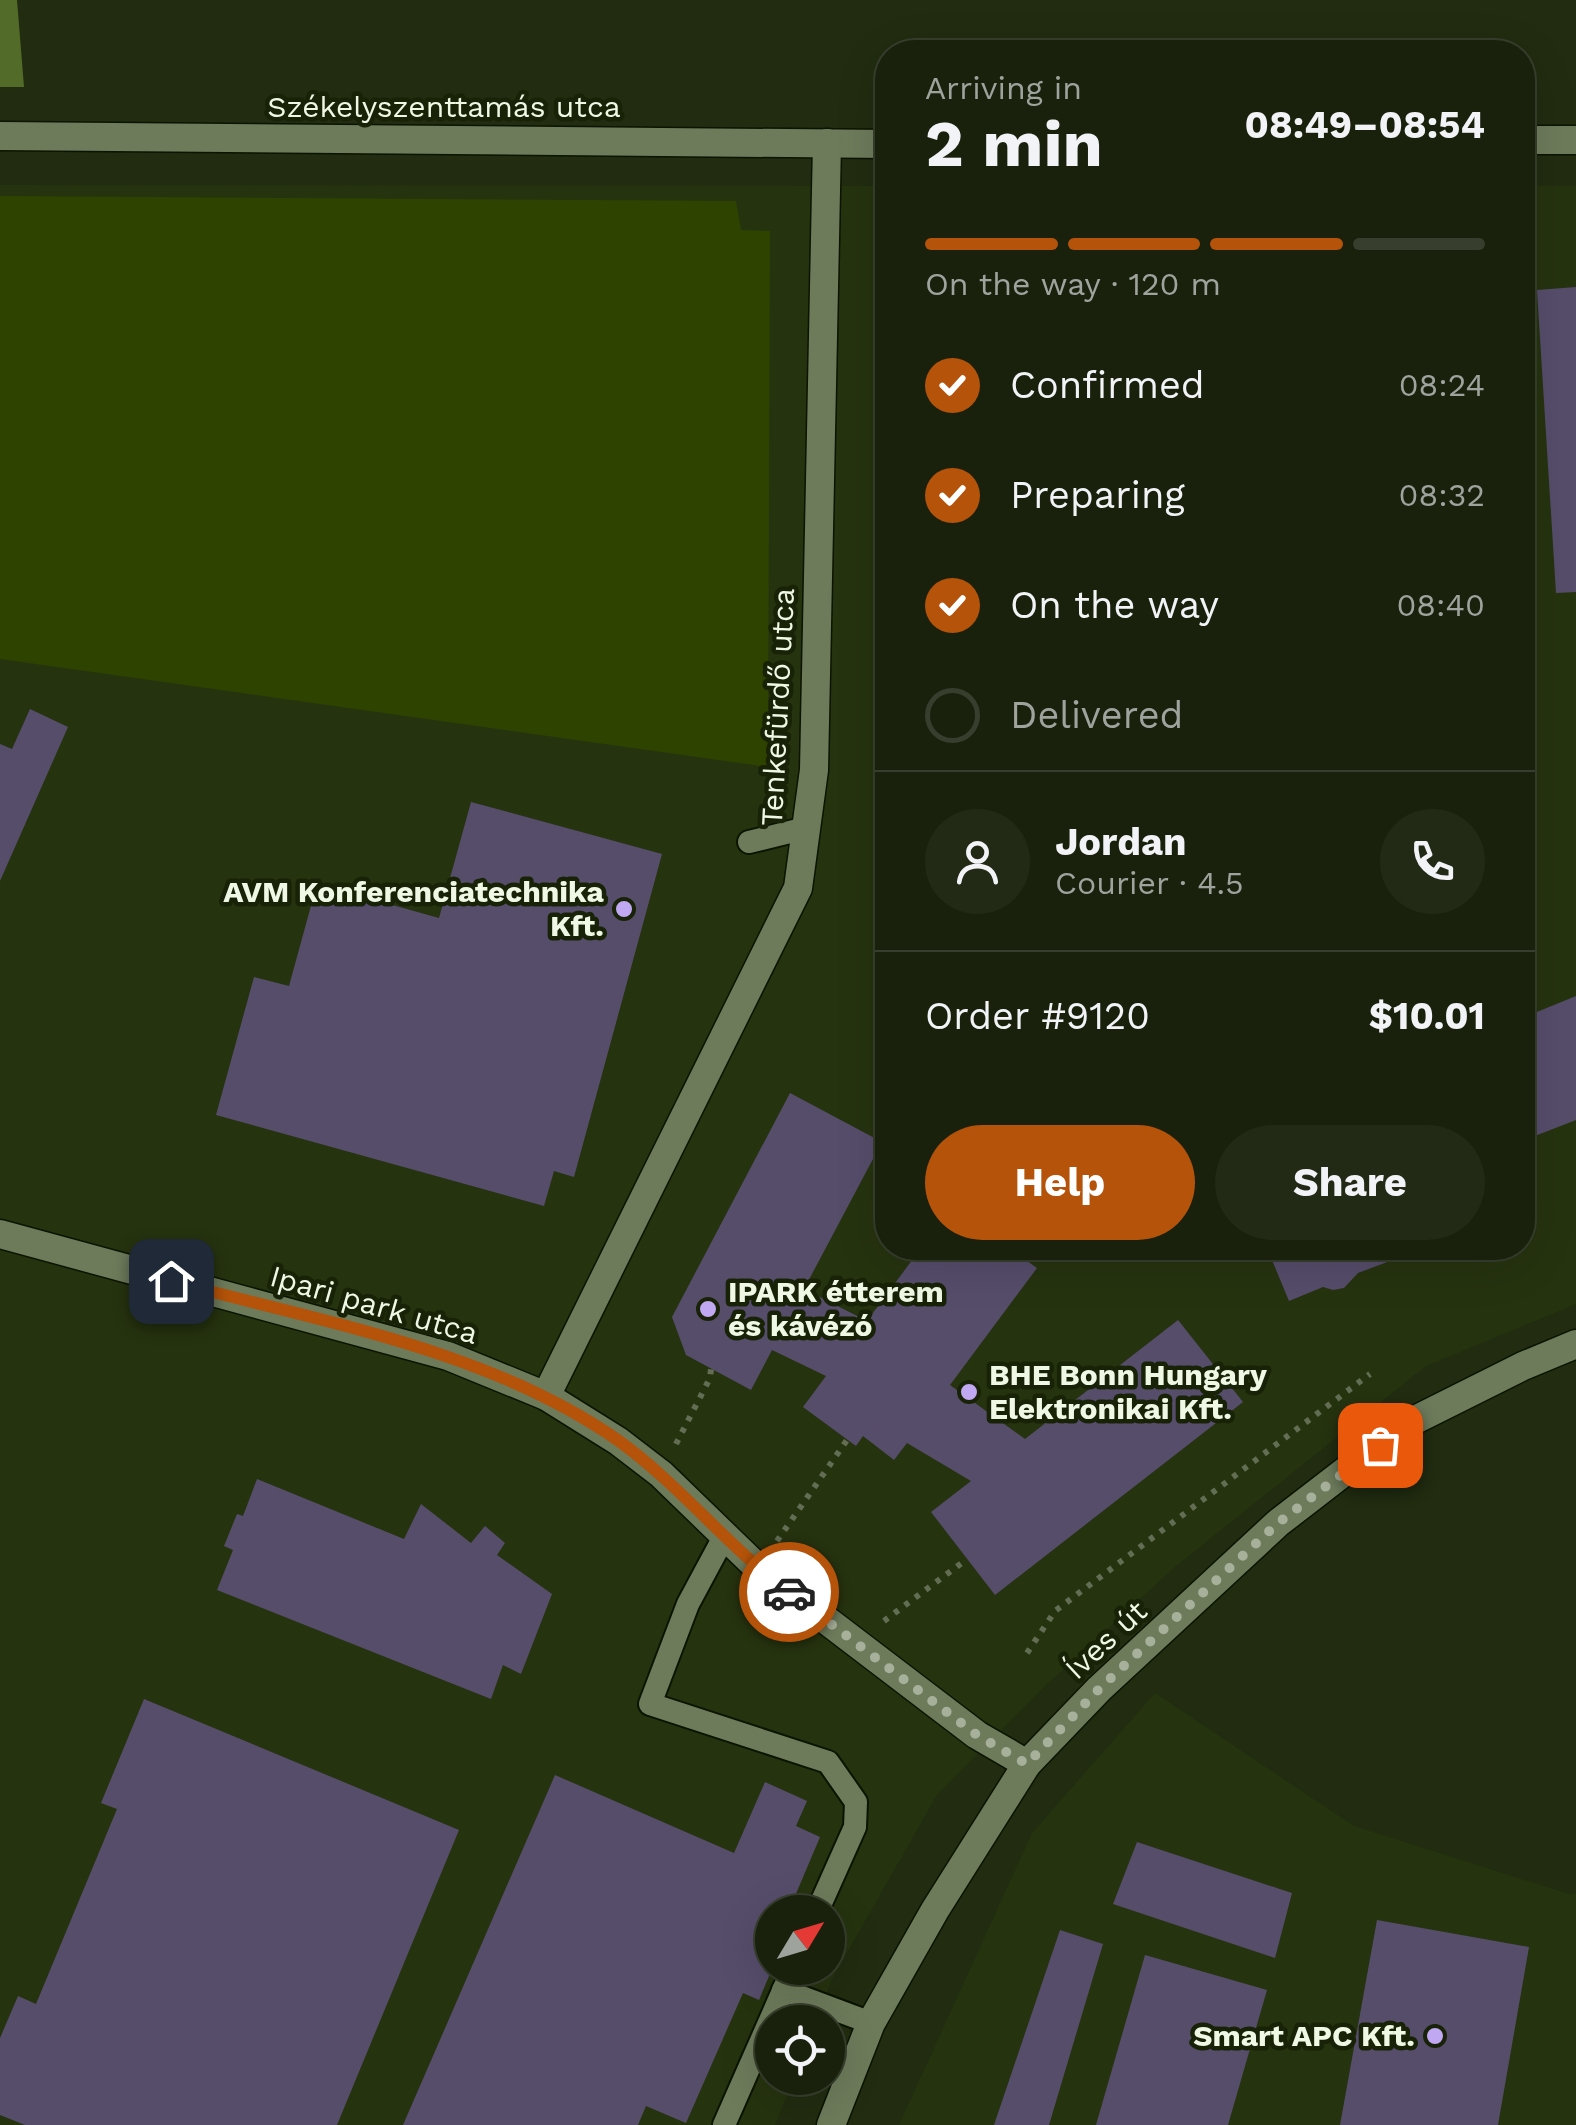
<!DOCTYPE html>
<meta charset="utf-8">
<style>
:root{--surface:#19210c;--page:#222915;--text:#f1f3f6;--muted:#9fa39d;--line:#373e2d;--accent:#b45309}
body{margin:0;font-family:"Work Sans",sans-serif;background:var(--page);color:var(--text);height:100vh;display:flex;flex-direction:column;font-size:38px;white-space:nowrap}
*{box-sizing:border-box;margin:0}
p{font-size:32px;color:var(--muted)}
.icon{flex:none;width:55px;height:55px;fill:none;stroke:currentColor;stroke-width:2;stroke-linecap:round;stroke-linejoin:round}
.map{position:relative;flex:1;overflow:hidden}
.side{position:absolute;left:875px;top:40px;width:660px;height:1220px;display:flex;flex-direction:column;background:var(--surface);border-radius:40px;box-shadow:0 10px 40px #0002,0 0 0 2px var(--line)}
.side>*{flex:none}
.needle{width:65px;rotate:52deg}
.tools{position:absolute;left:755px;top:1895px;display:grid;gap:20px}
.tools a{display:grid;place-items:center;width:90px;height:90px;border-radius:50%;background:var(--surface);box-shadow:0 10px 40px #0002,0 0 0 2px var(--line);font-size:50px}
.pin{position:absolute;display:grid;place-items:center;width:85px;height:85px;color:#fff;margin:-42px;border-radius:20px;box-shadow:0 5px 15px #0006}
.courier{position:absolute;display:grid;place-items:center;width:100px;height:100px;margin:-50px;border:8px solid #b45309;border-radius:50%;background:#fff;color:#222;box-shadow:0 2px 12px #0007}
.overview em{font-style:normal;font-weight:700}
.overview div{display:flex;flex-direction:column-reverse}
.overview{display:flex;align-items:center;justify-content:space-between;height:170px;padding:0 50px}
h1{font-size:65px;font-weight:700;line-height:75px}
.bar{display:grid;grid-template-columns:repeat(4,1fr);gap:15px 10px;align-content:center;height:120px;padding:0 50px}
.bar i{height:12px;border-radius:8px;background:var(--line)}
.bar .selected{background:var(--accent)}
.bar p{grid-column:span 4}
.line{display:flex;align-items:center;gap:25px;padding:0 50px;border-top:2px solid var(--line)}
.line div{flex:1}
.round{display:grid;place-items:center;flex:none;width:105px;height:105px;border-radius:52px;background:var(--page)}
ol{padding:0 50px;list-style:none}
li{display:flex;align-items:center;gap:30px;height:110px}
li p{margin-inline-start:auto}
li .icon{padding:10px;border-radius:50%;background:var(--accent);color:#fff;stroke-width:4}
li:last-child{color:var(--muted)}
li i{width:55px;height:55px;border:5px solid var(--line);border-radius:50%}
.primary-button{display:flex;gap:20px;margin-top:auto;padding:20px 50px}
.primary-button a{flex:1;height:115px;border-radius:60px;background:var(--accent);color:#fff;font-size:40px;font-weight:700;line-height:115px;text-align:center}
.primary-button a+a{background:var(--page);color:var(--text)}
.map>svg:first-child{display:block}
.built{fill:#26330f;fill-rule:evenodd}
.green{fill:#2e4300}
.forest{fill:#536b29}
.building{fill:#564d6b}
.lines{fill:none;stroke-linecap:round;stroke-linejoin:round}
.service-casing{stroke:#0b1400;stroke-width:26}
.minor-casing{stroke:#0b1400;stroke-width:31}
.path{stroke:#636d54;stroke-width:6;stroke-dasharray:5 8;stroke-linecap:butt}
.service{stroke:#6d7b5b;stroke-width:22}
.minor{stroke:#6d7b5b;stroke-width:28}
.done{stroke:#a7b09a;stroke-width:10;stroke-dasharray:0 18}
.route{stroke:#b45309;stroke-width:12}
.poi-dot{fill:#c1a8f3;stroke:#182206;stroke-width:4}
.labels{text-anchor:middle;stroke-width:9;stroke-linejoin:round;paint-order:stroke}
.street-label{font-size:30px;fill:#eff7e5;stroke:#182206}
.poi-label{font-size:30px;font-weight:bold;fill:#eff7e5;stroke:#182206;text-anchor:end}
</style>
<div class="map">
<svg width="1576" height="2125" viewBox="0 0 1576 2125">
<rect width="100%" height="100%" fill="#212c10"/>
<g class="built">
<path d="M 0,185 L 887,186 L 888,1248 L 1522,1248 L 1523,186 L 1576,186 L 1576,1304 L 1426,1366 L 1175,1567 L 1045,1686 L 937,1795 L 832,1979 L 815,2022 L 772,2022 L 772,2078 L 794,2078 L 775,2125 L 0,2125 ZM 772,1912 L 828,1912 L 828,1968 L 772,1968 Z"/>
<path d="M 1155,1693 L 1354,1826 L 1569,1894 L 1576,1893 L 1576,2125 L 899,2125 L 1032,1833 Z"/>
</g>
<path class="green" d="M 0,196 L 736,201 L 741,230 L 770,231 L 768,767 L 0,659 Z"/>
<path class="forest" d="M 0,0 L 17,0 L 24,87 L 0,87 Z"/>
<g class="building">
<path d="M 1576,287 L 1576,592 L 1556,593 L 1537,290 Z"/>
<path d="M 30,709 L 68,727 L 0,881 L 0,744 L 12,749 Z"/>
<path d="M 471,802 L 662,854 L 574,1177 L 554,1171 L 544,1206 L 216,1115 L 254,977 L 289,986 L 317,884 L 439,918 Z"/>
<path d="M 1576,996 L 1576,1120 L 1522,1141 L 1522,1018 Z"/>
<path d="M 790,1093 L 882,1142 L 804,1289 L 867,1321 L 921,1248 L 1009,1248 L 1037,1268 L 950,1385 L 1025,1439 L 1178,1320 L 1243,1402 L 995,1595 L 931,1512 L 971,1481 L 907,1443 L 894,1460 L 863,1436 L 856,1446 L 803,1407 L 826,1376 L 772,1350 L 751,1390 L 686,1355 L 672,1317 Z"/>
<path d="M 1267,1248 L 1395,1248 L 1386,1251 L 1390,1261 L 1358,1273 L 1344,1288 L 1333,1290 L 1323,1287 L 1289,1301 Z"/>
<path d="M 257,1479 L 404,1539 L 421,1504 L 471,1543 L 485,1526 L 505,1543 L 497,1555 L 552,1594 L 521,1674 L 503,1665 L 491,1699 L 217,1590 L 233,1550 L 224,1546 L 237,1514 L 243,1516 Z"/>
<path d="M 144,1699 L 459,1830 L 337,2125 L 25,2125 L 0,2115 L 0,2038 L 18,1996 L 36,2004 L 117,1809 L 101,1803 Z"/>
<path d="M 555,1775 L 734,1853 L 765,1782 L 807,1801 L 796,1826 L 820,1837 L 790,1908 L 800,1912 L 772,1912 L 772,1969 L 759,2000 L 743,1993 L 686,2123 L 646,2106 L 638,2125 L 403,2125 Z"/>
<path d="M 1137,1842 L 1292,1893 L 1275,1958 L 1113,1904 Z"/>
<path d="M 1377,1920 L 1529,1947 L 1498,2125 L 1340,2125 Z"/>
<path d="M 1060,1930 L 1103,1944 L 1049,2125 L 994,2125 Z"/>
<path d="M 1145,1955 L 1267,1990 L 1228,2125 L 1096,2125 Z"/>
</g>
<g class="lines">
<defs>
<g id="service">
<path d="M 749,842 L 806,828"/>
<path d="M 724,1537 L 688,1604 L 650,1704 L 828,1762 L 856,1802 L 855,1827 L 817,1912"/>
<path d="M 783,1990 L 871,2023"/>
<path d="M 724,2125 L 793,1968"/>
</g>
<g id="minor">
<path d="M 0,136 L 888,144"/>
<path d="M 1522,140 L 1576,140"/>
<path d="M 0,1234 L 448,1356 L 546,1396 L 618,1441 L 661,1474 L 758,1568 L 977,1735 L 1027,1764"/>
<path d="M 546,1396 L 798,888 L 814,770 L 827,143"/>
<path d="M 831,2125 L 871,2023 L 935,1910 L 1027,1764 L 1099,1689 L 1278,1523 L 1405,1425 L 1523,1366 L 1576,1344"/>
</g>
</defs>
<use href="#service" class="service-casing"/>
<use href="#minor" class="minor-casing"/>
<g class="path">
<path d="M 676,1444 L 710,1378 L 711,1369"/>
<path d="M 777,1541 L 847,1440"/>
<path d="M 884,1621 L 967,1559"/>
<path d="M 1027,1653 L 1055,1611 L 1370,1374"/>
</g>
<use href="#service" class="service"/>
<use href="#minor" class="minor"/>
</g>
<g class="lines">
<path class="done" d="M 789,1592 L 977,1735 L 1027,1764 L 1099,1689 L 1278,1523 L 1380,1445"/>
<path class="route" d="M 171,1281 C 321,1322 490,1350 619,1441 C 681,1486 728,1547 789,1592"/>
</g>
<g class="poi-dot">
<circle cx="624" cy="909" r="10"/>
<circle cx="708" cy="1309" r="10"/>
<circle cx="969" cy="1392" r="10"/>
<circle cx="1435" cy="2036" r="10"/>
</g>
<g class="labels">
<g class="street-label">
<text x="444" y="117">Székelyszenttamás utca</text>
<text transform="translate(778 707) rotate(-87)" y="10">Tenkefürdő utca</text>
<text transform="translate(374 1305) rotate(16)" y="10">Ipari park utca</text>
<text transform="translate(1106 1640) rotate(-43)" y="10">Íves út</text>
</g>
<g class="poi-label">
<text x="604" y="902">AVM Konferenciatechnika<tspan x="604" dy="34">Kft.</tspan></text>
<text x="728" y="1302" text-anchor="start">IPARK étterem<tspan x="728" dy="34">és kávézó</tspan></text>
<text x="989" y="1385" text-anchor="start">BHE Bonn Hungary<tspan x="989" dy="34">Elektronikai Kft.</tspan></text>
<text x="1415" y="2046">Smart APC Kft.</text>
</g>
</g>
</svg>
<div class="tools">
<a><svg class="needle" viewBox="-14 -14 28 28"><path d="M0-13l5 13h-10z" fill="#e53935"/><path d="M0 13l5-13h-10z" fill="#9fa39d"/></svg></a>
<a><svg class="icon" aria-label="locate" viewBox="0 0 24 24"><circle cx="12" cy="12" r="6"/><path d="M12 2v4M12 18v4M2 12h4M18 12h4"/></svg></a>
</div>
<div class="pin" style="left:1380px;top:1445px;background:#ea580c"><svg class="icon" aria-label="bag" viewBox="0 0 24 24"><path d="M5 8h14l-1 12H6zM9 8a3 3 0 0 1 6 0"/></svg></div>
<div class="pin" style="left:171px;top:1281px;background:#1f2937"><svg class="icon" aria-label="home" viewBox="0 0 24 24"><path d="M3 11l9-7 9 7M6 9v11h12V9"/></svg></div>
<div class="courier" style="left:789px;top:1592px"><svg class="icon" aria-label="car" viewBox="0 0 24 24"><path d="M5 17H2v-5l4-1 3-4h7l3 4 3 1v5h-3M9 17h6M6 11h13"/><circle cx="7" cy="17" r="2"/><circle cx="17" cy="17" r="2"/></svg></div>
<section class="side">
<div class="overview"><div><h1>2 min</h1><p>Arriving in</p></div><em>08:49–08:54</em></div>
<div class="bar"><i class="selected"></i><i class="selected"></i><i class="selected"></i><i></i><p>On the way · 120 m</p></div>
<ol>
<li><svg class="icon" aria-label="check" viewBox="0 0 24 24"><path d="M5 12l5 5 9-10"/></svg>Confirmed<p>08:24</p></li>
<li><svg class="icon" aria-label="check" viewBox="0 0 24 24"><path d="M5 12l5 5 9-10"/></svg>Preparing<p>08:32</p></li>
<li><svg class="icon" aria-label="check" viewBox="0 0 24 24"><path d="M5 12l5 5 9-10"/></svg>On the way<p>08:40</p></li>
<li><i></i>Delivered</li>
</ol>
<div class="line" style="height:180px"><a class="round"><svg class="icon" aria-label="person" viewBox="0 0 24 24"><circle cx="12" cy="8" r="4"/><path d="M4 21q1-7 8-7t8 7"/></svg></a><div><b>Jordan</b><p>Courier · 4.5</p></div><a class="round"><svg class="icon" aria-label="phone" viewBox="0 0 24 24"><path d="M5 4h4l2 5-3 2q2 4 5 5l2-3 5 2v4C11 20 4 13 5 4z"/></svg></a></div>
<div class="line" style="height:130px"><div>Order #9120</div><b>$10.01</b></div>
<div class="primary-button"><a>Help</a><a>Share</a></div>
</section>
</div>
